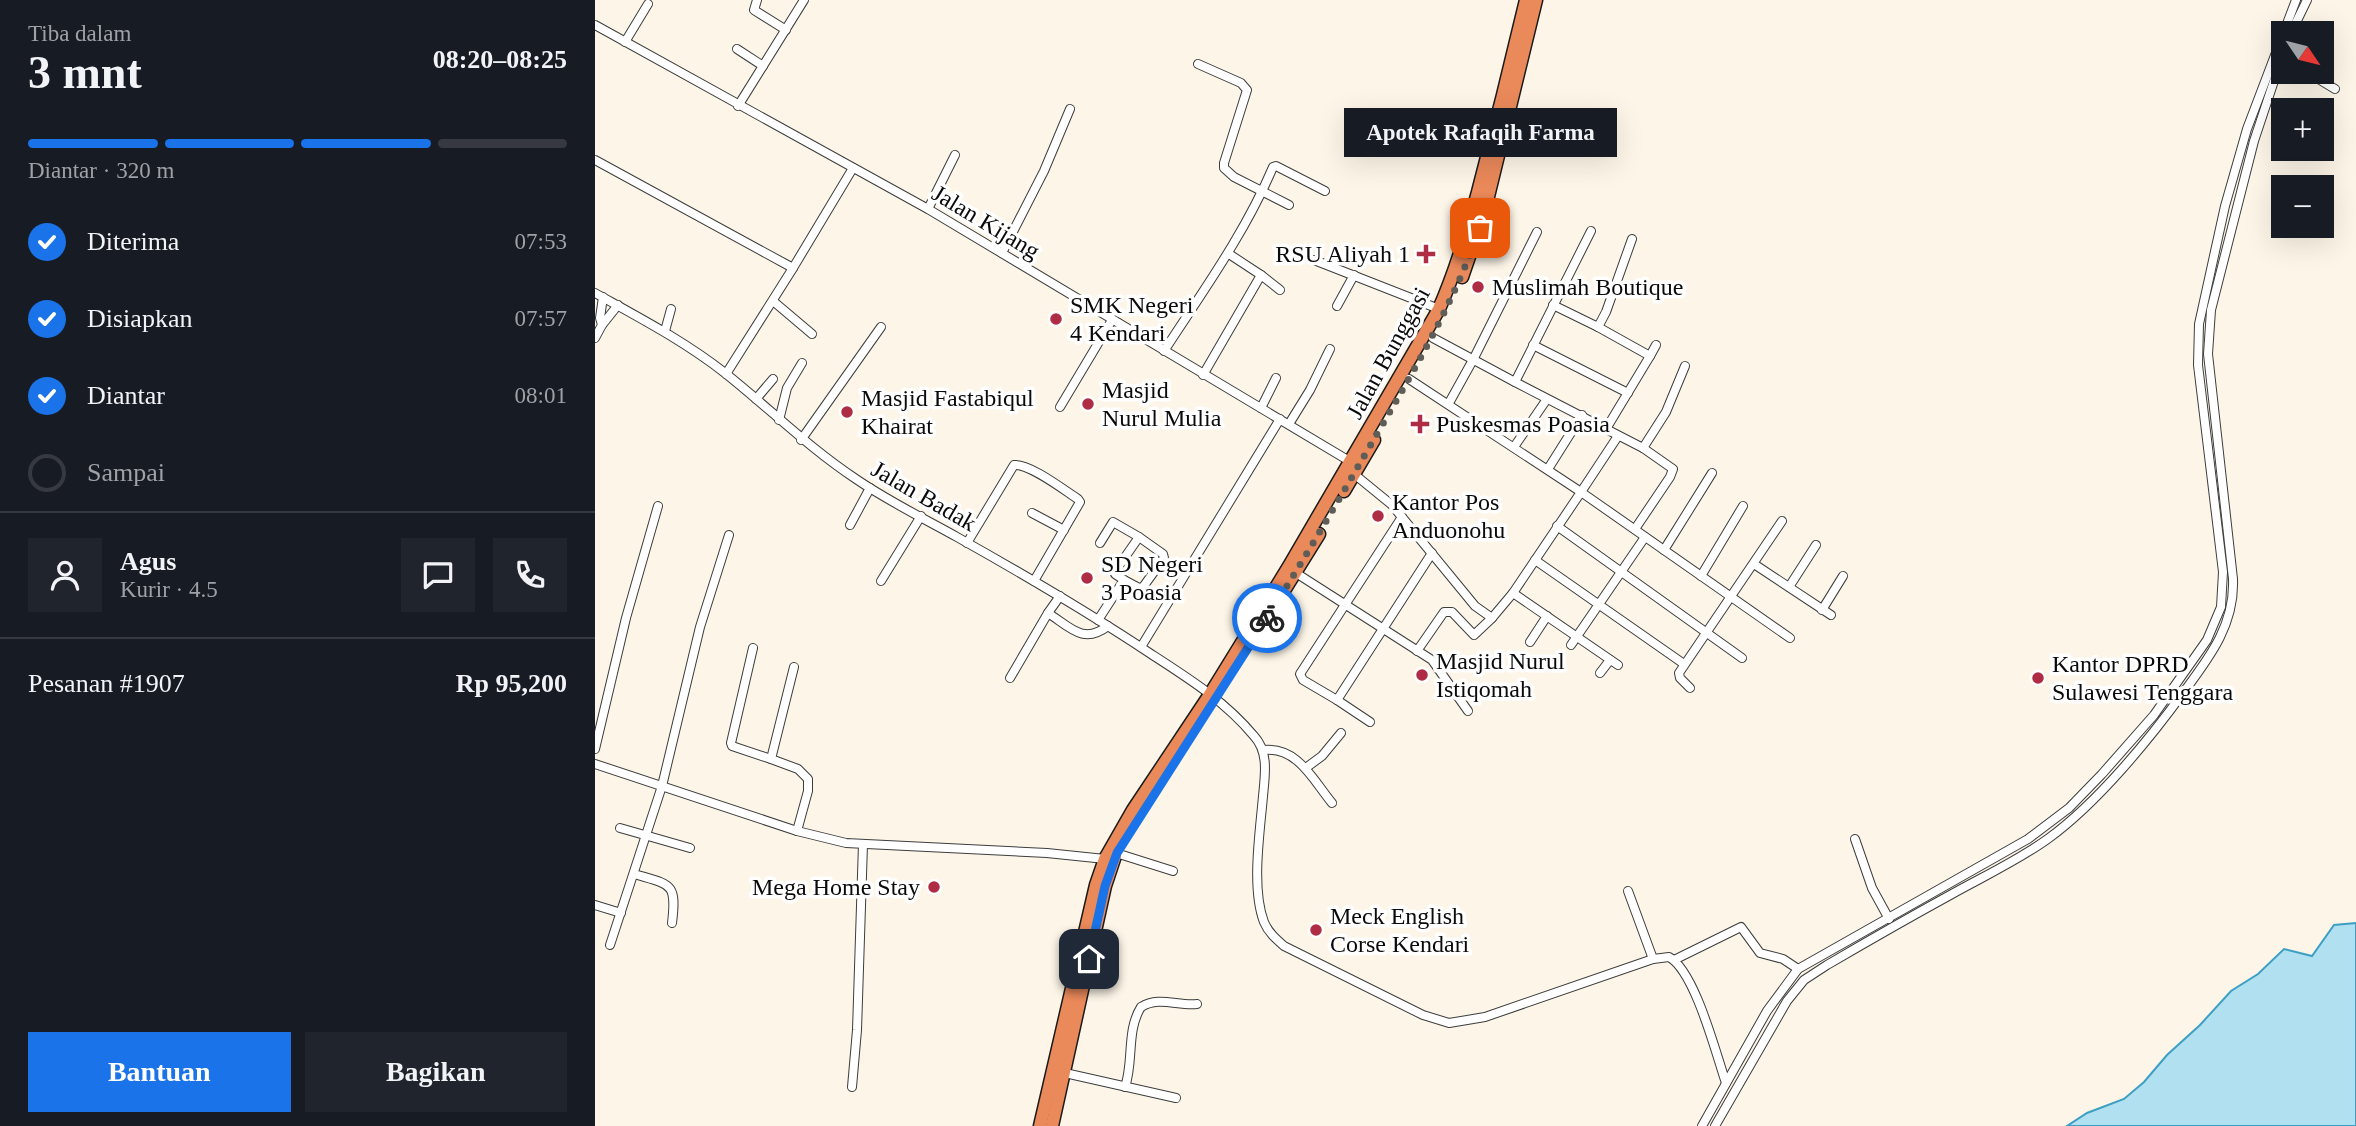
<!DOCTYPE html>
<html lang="id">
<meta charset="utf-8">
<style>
:root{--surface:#171b24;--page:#20242c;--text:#f1f3f6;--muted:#9ea1a6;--line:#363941;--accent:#1a73e8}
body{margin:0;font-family:"Times New Roman",serif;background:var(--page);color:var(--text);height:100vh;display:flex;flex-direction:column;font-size:26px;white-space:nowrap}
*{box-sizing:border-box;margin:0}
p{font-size:23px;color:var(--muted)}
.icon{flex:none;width:38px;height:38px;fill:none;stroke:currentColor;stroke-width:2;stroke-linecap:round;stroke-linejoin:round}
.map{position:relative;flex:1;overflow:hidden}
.side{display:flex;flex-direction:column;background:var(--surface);width:595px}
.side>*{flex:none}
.needle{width:46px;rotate:125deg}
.fabs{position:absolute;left:1676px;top:21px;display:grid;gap:14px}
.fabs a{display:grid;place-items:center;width:63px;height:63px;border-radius:0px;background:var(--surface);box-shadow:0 7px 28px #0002;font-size:35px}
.pin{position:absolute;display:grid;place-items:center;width:60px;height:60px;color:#fff;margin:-30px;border-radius:14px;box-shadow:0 4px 10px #0006}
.courier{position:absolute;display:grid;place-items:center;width:70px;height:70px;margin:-35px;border:5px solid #1a73e8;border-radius:50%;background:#fff;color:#222;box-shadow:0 2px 9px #0007}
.bubble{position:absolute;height:49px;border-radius:0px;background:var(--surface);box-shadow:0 7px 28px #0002;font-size:23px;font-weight:800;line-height:49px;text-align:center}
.head em{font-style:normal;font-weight:800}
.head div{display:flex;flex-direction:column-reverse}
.head{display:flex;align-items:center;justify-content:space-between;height:119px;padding:0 28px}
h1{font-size:46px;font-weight:800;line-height:52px}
.bar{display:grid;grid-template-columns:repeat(4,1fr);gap:10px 7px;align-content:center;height:84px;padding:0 28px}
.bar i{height:9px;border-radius:5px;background:var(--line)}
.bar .on{background:var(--accent)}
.bar p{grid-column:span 4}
.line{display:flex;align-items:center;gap:18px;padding:0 28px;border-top:2px solid var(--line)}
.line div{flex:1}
.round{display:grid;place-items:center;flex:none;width:74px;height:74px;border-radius:0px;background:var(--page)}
ol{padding:0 28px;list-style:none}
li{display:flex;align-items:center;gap:21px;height:77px}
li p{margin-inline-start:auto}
li .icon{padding:7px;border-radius:50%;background:var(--accent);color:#fff;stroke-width:4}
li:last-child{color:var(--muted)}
li i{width:38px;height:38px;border:4px solid var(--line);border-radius:50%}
.button{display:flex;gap:14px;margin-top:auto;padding:14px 28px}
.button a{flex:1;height:80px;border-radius:0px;background:var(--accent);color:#fff;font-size:28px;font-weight:800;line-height:80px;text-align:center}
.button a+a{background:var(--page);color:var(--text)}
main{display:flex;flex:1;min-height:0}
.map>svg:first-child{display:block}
.water{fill:#b1e1f1;stroke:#3d9fc3;stroke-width:2}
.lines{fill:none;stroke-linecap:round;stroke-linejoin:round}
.minor-casing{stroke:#3d3d3d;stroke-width:10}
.highway-casing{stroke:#1b1b1b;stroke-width:15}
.minor{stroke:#fff;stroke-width:8}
.highway{stroke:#ea895a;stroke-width:12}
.done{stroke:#5f5d58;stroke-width:7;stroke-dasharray:0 12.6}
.route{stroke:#1a73e8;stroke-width:9}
.poi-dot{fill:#af2d44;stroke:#fff;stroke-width:2.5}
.labels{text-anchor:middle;stroke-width:7;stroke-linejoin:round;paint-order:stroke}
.street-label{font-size:24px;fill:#0a0a0a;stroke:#fff}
.poi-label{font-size:24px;fill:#0a0a0a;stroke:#fff;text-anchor:start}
</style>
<main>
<section class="side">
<div class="head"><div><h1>3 mnt</h1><p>Tiba dalam</p></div><em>08:20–08:25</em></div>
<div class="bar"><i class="on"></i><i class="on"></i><i class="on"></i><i></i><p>Diantar · 320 m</p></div>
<ol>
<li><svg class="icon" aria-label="check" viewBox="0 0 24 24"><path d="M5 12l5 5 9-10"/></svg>Diterima<p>07:53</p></li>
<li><svg class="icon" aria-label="check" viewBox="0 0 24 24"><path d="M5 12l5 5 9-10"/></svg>Disiapkan<p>07:57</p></li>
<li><svg class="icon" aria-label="check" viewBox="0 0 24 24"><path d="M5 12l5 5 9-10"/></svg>Diantar<p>08:01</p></li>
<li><i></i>Sampai</li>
</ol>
<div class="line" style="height:126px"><a class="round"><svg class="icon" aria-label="person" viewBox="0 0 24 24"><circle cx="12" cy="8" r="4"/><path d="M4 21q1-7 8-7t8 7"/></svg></a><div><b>Agus</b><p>Kurir · 4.5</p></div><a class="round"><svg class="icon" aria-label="chat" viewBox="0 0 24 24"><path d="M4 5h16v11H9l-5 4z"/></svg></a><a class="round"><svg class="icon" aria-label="phone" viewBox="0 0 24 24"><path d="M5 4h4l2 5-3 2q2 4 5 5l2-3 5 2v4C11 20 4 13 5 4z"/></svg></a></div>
<div class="line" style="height:91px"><div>Pesanan #1907</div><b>Rp 95,200</b></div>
<div class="button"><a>Bantuan</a><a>Bagikan</a></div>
</section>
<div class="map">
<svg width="1761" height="1126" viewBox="0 0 1761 1126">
<rect width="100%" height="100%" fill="#fdf6e8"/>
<path class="water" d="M 1761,923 L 1761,1126 L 1472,1126 L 1492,1113 L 1529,1099 L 1549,1082 L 1572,1055 L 1605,1025 L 1636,991 L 1663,974 L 1689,949 L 1717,956 L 1739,925 Z"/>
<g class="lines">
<defs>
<g id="minor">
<path d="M 162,0 L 159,10 L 191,30"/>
<path d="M 0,25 L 333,209 L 756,462"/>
<path d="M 1696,33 L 1712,0"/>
<path d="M 30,42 L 53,4"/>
<path d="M 142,49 L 168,66"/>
<path d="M 603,64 L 646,83 L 652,90 L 629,163 L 629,168 L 639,177 L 694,205"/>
<path d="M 1712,72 L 1740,89"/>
<path d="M 143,106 L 209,0"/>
<path d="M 0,160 L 198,268 L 131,374"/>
<path d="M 333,209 L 360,155"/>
<path d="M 407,253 L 449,171 L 475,109"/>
<path d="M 634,254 L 666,275"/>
<path d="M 719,260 L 844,309"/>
<path d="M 198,268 L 258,168"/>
<path d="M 0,293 C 45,318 89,341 130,373 C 174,408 214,448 261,479 C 293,501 328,518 362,537 C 428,574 493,612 556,654 C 593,678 630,701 659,736 C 674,752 670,775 668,796 C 665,832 656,888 669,922 C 673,932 681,939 689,946 L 828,1015 L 854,1023 L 890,1017 L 1058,959 L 1074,957 C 1100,971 1121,1054 1131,1083"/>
<path d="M 178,301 L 217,334"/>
<path d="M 958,305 L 1003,327 L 1011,312 L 1037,239"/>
<path d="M 742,306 L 759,275"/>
<path d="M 7,325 L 23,305"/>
<path d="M 70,331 L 76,309"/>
<path d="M 0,338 L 7,325 L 5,318 L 8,297"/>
<path d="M 838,338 L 920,382 L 996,231"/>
<path d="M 938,345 L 1033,393"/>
<path d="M 569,351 C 608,291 650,233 678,167 L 681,166 L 730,191"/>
<path d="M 1055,356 L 1061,345"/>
<path d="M 608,375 L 666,275 L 685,290"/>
<path d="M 920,382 L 1011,429 L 1055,356 L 1003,327"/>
<path d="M 161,399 L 178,379"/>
<path d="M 854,403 L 879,358 L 942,232"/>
<path d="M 465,407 L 517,320"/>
<path d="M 666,408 L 681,378"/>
<path d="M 184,420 L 192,388 L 207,363"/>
<path d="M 694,424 L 715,390 L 735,349"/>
<path d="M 1011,429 L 1048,448 L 1078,469 L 1075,477 L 1040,529"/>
<path d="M 1023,436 L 986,492 L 1195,638"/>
<path d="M 206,440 L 286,327"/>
<path d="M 919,447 L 952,399"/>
<path d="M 1048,448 L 1071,412 L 1090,366"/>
<path d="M 953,469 L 987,415"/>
<path d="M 759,474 L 797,505 L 880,606 L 897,618 L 918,593 L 986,492 L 814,379"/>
<path d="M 437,513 L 469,530"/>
<path d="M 807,517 L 705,674 L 708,680 L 742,700 L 837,553"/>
<path d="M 255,525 L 275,488"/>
<path d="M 962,526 L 1147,658"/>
<path d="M 372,543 L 419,465 C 434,463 469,490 483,499 L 485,502 L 439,581"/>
<path d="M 1069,550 L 1117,473"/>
<path d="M 940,560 L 1089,664"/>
<path d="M 1159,564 L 1236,615"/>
<path d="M 701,573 L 837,660 L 873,711"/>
<path d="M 1106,576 L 1148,506"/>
<path d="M 529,580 L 544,588 L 548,587 L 569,558 L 568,554 L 544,537"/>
<path d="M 286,581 L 326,516"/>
<path d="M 1194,587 L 1221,545"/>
<path d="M 918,593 L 1023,665"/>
<path d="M 1227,610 L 1248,576"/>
<path d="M 453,613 L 465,596"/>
<path d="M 503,620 L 529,580 L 520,574 L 521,570 L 544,537 L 518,522 L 505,543"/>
<path d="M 935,642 L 952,616"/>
<path d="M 976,645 L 1050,537"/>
<path d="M 546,647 L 685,419"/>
<path d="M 158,648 L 136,743 L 137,746 L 176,759"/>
<path d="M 822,651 L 849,612 L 857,612 L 879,635 L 897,618"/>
<path d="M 199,667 L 176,759 L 203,769 L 213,779 L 213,791 L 202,831"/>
<path d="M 1005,673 L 1015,660"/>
<path d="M 415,678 L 453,613 C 475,627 488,645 513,626"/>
<path d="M 1095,688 L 1085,678 L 1084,673 L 1187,521"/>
<path d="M 742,700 L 775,722"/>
<path d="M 0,749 L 31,618 L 63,506"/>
<path d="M 669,750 C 703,747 718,780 737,803"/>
<path d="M 0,764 L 202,831 L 251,843 L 452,853 L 510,859"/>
<path d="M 712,767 L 727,756 L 746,733"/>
<path d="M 25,828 L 95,848"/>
<path d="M 1260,839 L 1277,888 L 1294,919"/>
<path d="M 521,853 L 578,871"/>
<path d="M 39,874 C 76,885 82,882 77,923"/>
<path d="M 1033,891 L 1058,959"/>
<path d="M 0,905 L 26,913"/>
<path d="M 15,945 L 67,786 L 105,627 L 134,535"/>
<path d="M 1079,960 L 1146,927 L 1165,953 L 1188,959 L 1203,969"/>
<path d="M 491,974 L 509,973 L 517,960"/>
<path d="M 470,1073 L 581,1098"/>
<path d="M 257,1087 L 262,1030 L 268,844"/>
<path d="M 530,1087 C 539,1061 531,1031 546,1007 C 564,996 582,1006 602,1004"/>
<path d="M 1107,1126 L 1172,1011 L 1203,969 L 1433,839 L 1474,808 L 1507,774 L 1559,715 L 1612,640 L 1626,607 L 1628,572 L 1603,365 L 1604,324 L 1630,206 L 1652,129 L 1701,0"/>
<path d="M 1120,1126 L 1192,1001 L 1209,980 L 1232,965 C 1273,941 1315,917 1357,894 C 1389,876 1424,860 1454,838 C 1502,803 1553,741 1588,693 C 1614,658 1640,625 1638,579 L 1613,354 L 1616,310 L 1659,141 L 1689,51"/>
</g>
<g id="highway">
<path d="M 867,277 L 889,213 L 941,0"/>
<path d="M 749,491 L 779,440"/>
<path d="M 678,608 L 724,534"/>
<path d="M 445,1126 L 501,885 L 510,859 L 538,810 L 616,693 L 693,568 L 844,309 C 861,270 872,232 883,192 C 900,128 916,64 931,0"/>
<path d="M 457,1126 L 510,886 L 520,856"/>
</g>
</defs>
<use href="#minor" class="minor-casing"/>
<use href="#highway" class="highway-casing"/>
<use href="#minor" class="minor"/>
<use href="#highway" class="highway"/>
</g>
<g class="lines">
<path class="done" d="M 672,618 C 710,558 746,496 782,434 C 822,365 858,304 885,228"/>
<path class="route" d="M 494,959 L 510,886 L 522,853 L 672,618"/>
</g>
<g class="poi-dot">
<path d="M827.5 243.5h7v7h7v7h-7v7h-7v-7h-7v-7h7z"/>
<circle cx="883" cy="287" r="7"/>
<circle cx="461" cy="319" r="7"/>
<circle cx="493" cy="404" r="7"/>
<circle cx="252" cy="412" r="7"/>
<path d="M821.5 413.5h7v7h7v7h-7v7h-7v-7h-7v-7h7z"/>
<circle cx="783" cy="516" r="7"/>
<circle cx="492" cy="578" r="7"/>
<circle cx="827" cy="675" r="7"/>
<circle cx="1443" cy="678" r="7"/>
<circle cx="339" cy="887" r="7"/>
<circle cx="721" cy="930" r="7"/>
</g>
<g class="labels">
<g class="street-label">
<text transform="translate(391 222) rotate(31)" y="8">Jalan Kijang</text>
<text transform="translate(793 353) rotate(-61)" y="8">Jalan Bunggasi</text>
<text transform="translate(329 496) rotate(30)" y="8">Jalan Badak</text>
</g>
<g class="poi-label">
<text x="815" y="262" text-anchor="end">RSU Aliyah 1</text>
<text x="897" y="295">Muslimah Boutique</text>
<text x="475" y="313">SMK Negeri<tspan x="475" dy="28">4 Kendari</tspan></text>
<text x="507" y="398">Masjid<tspan x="507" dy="28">Nurul Mulia</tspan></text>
<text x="266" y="406">Masjid Fastabiqul<tspan x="266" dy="28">Khairat</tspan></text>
<text x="841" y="432">Puskesmas Poasia</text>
<text x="797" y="510">Kantor Pos<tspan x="797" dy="28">Anduonohu</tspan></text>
<text x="506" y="572">SD Negeri<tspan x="506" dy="28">3 Poasia</tspan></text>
<text x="841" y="669">Masjid Nurul<tspan x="841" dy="28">Istiqomah</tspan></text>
<text x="1457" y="672">Kantor DPRD<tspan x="1457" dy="28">Sulawesi Tenggara</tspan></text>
<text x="325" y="895" text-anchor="end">Mega Home Stay</text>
<text x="735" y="924">Meck English<tspan x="735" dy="28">Corse Kendari</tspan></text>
</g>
</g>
</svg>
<div class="fabs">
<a><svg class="needle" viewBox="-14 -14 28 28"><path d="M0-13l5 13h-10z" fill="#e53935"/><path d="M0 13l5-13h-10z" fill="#9ea1a6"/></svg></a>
<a>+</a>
<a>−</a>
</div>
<div class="pin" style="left:885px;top:228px;background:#ea580c"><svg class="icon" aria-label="bag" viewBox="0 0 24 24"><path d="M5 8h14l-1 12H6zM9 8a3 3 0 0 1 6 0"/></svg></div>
<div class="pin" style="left:494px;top:959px;background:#1f2937"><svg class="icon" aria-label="home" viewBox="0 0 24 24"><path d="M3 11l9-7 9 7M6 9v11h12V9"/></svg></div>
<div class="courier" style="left:672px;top:618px"><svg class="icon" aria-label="bike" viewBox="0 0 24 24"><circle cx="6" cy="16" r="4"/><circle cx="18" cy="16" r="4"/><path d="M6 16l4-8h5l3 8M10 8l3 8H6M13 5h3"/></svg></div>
<div class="bubble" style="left:749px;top:108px;width:273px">Apotek Rafaqih Farma</div>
</div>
</main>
